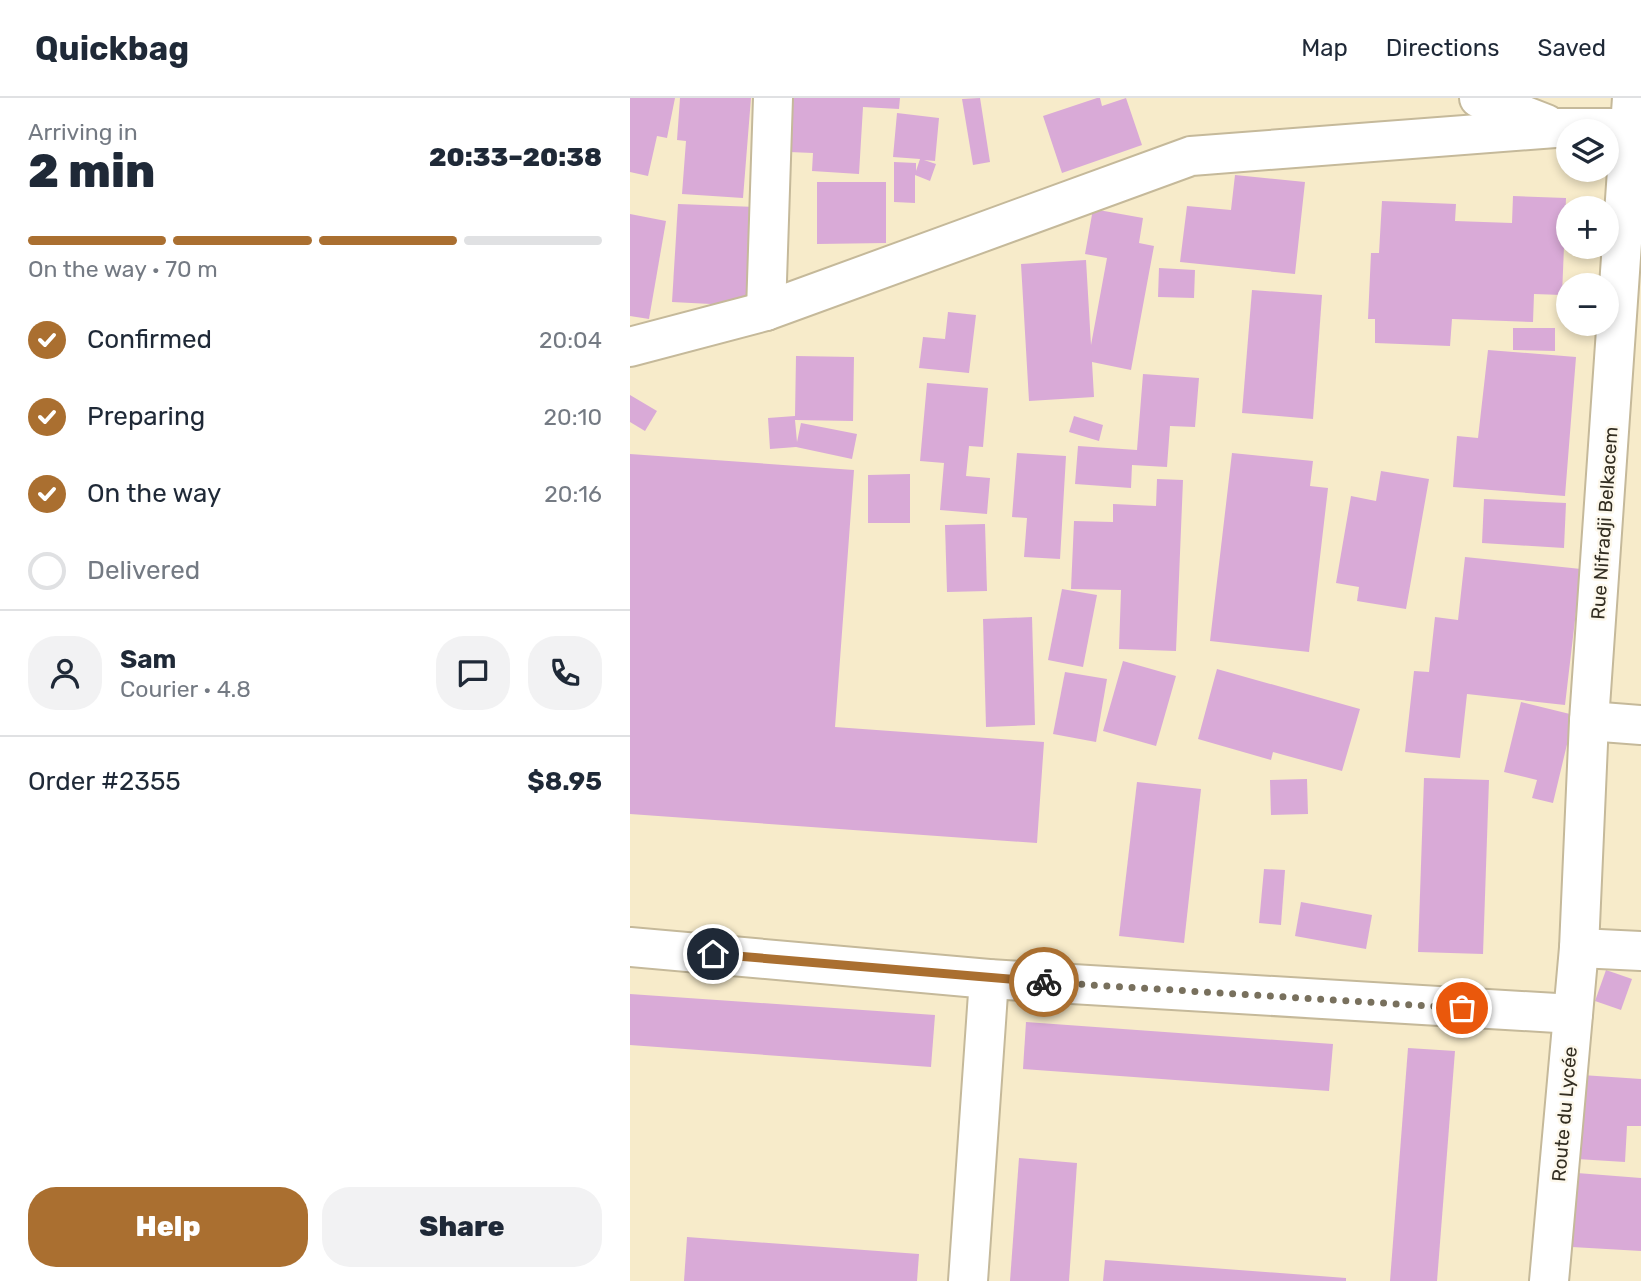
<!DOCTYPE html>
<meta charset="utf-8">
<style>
:root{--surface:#fff;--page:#f2f2f3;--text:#1f2937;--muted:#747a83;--line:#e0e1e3;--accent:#aa6f30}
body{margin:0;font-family:Rubik,sans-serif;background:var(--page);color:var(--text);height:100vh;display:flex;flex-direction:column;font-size:26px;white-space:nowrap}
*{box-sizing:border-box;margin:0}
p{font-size:23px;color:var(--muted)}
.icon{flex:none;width:38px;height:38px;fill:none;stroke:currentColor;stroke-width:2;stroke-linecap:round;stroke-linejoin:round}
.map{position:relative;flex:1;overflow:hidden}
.drawer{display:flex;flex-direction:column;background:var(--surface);width:630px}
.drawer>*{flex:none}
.buttons{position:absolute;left:926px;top:21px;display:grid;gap:14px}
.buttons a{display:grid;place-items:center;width:63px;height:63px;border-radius:50%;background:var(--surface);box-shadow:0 4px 10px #0003;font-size:35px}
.pin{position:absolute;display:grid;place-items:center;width:60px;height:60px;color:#fff;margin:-30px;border:4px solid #fff;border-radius:50%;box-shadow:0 2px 7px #0007}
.courier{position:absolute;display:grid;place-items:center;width:70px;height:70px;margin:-35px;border:5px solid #aa6f30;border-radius:50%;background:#fff;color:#222;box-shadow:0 2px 9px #0007}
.headline em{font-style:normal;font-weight:800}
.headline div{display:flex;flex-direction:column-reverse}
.headline{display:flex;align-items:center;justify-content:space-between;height:119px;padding:0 28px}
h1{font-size:46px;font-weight:800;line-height:52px}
.bar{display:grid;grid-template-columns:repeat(4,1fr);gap:10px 7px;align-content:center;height:84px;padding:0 28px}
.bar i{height:9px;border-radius:5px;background:var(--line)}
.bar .selected{background:var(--accent)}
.bar p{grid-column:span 4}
.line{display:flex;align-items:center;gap:18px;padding:0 28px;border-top:2px solid var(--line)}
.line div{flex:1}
.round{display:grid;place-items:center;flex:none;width:74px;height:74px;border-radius:28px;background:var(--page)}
ol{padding:0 28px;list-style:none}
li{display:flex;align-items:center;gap:21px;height:77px}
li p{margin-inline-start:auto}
li .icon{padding:7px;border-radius:50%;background:var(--accent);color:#fff;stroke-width:4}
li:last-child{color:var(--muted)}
li i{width:38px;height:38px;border:4px solid var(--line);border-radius:50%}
.action{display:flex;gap:14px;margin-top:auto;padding:14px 28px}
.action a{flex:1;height:80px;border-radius:28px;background:var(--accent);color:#fff;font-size:28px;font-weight:800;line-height:80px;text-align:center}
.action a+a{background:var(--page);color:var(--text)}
header{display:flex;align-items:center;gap:42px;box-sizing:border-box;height:98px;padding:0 35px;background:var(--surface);border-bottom:2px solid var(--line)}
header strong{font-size:33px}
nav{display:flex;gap:38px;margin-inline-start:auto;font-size:24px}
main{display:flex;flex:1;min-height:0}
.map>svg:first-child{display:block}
.building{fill:#d9aad7}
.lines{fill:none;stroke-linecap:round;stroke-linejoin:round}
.minor-casing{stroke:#c5b99a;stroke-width:42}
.secondary-casing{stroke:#c5b99a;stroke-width:42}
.minor{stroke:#fff;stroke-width:38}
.secondary{stroke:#fff;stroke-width:38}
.done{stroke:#78705d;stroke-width:7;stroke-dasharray:0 12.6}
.route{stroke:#aa6f30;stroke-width:9}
.labels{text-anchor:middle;stroke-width:5;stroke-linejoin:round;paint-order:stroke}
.street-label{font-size:19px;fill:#332e22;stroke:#fdf8ec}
</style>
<header>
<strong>Quickbag</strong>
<nav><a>Map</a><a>Directions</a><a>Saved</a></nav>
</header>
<main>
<section class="drawer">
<div class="headline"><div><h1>2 min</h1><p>Arriving in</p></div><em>20:33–20:38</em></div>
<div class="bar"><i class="selected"></i><i class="selected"></i><i class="selected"></i><i></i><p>On the way · 70 m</p></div>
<ol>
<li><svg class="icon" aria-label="check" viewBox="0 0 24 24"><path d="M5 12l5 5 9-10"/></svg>Confirmed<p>20:04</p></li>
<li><svg class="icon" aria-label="check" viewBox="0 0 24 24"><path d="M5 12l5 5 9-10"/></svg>Preparing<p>20:10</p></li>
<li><svg class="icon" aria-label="check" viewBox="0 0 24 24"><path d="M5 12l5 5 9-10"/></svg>On the way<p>20:16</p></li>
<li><i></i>Delivered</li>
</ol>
<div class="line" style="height:126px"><a class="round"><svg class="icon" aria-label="person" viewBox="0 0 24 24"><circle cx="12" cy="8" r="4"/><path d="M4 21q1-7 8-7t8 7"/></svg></a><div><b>Sam</b><p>Courier · 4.8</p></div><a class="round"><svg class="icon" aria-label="chat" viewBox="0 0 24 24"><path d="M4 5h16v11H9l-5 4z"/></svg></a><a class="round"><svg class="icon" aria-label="phone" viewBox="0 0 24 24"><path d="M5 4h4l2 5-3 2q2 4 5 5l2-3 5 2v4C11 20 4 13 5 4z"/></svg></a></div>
<div class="line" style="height:91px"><div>Order #2355</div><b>$8.95</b></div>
<div class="action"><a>Help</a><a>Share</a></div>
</section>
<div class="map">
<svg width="1011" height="1183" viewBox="0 0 1011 1183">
<rect width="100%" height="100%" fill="#f7ebca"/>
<g class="building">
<path d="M 0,0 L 45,0 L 37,40 L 27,38 L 18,78 L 0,74 Z"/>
<path d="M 50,0 L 121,0 L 113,100 L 52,96 L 56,43 L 47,42 Z"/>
<path d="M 163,0 L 270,0 L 269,11 L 233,9 L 229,76 L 182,73 L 183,55 L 159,54 Z"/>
<path d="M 350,0 L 360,64 L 343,67 L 332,1 Z"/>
<path d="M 467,0 L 470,0 L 472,8 L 496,0 L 512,47 L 432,75 L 413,18 Z"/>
<path d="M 267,15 L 309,20 L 305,63 L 294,62 L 306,66 L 300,83 L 285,77 L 285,105 L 264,104 L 264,64 L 286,65 L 286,73 L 290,61 L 263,59 Z"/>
<path d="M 605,77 L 675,84 L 665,176 L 550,164 L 557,108 L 601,112 Z"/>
<path d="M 187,84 L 256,84 L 256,145 L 187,146 Z"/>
<path d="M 883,98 L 936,100 L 932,197 L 904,196 L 903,224 L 822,221 L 820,248 L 745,245 L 745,221 L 738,221 L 741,155 L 749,155 L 752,103 L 826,106 L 825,123 L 882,125 Z"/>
<path d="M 48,106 L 126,109 L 120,208 L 42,204 Z"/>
<path d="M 463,111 L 513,120 L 509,145 L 524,148 L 501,272 L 462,264 L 464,299 L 399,303 L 391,166 L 456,162 L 461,247 L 477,160 L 455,156 Z"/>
<path d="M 0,116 L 36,123 L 19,221 L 0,218 Z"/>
<path d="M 529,170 L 565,172 L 564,200 L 528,199 Z"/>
<path d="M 622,192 L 692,197 L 683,321 L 612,315 Z"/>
<path d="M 318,214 L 346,217 L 339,275 L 289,270 L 293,239 L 315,241 Z"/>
<path d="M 883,230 L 925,230 L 925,253 L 883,252 Z"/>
<path d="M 858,252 L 946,259 L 935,398 L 823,389 L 827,338 L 848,340 Z"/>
<path d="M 166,258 L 224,259 L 223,323 L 165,322 L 167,344 L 171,325 L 227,336 L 222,361 L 166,349 L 140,351 L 138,320 L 165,318 Z"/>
<path d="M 513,276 L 569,280 L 565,329 L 540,328 L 537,369 L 502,367 L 501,390 L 445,386 L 448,348 L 507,352 Z"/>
<path d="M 297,285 L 358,290 L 353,349 L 339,348 L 336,378 L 360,380 L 357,416 L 310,412 L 314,365 L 290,363 Z"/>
<path d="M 0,297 L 27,313 L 15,333 L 0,324 Z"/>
<path d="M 444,318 L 473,327 L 469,343 L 439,334 Z"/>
<path d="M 387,355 L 436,358 L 430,461 L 394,459 L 397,420 L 382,419 Z"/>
<path d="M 602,355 L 683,363 L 680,388 L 698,390 L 679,554 L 580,543 Z"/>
<path d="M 0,356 L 224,372 L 205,629 L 414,644 L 407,745 L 0,716 Z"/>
<path d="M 751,373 L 799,381 L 776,511 L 727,503 L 729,489 L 706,485 L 721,398 L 746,403 Z"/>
<path d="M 280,376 L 280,425 L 238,425 L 238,377 Z"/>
<path d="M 527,381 L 553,382 L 546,553 L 489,551 L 491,492 L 441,491 L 444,423 L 483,424 L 483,406 L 526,408 Z"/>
<path d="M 854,401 L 936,405 L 934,450 L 852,445 Z"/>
<path d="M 355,426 L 357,493 L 317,494 L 315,427 Z"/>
<path d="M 835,459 L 951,471 L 935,607 L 837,596 L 830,660 L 775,654 L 784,573 L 799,574 L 805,519 L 828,522 Z"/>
<path d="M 432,491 L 467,497 L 453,569 L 418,562 Z"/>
<path d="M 402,519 L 405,627 L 356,629 L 353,521 Z"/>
<path d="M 493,563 L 546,578 L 526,648 L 473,633 Z"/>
<path d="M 587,571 L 730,611 L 712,673 L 643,654 L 641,662 L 568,641 Z"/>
<path d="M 435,574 L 477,581 L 466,644 L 423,636 Z"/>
<path d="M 891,604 L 944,617 L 923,705 L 902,700 L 907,682 L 874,674 Z"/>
<path d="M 794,680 L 859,682 L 853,856 L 788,854 Z"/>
<path d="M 677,681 L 678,716 L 641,717 L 640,682 Z"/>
<path d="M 507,684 L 571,691 L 554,845 L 489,838 Z"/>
<path d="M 634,771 L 655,772 L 651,827 L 629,825 Z"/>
<path d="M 671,804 L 742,817 L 736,851 L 665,838 Z"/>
<path d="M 976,872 L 1002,881 L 991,912 L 965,903 Z"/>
<path d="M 0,896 L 305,917 L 301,969 L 0,947 Z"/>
<path d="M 396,924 L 703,946 L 699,993 L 393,971 Z"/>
<path d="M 778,950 L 825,953 L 807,1183 L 760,1183 Z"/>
<path d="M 952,977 L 1011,981 L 1011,1028 L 997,1028 L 995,1064 L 947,1061 Z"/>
<path d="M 389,1060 L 447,1065 L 439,1183 L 380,1183 Z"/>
<path d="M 947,1075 L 1011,1080 L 1011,1153 L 942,1149 Z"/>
<path d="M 57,1139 L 289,1156 L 287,1183 L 54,1183 Z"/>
<path d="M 475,1162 L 716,1180 L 716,1183 L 473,1183 Z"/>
</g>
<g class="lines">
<defs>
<g id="minor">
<path d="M 136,213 L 143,0"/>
<path d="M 959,623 L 1011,627"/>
<path d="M 0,849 L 359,881 L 943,916"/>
<path d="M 949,850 L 1011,853"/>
<path d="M 338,1183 L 359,881"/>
<path d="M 919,1183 L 949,850 L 959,623 L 1002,0"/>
</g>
<g id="secondary">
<path d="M 849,0 L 916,26"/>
<path d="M 0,249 L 136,213 L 561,58 L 925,30 L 1011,30"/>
</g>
</defs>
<use href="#minor" class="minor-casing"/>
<use href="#secondary" class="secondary-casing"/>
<use href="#minor" class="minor"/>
<use href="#secondary" class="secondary"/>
</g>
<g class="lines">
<path class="done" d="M 414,884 L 832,910"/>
<path class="route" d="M 83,856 L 414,884"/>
</g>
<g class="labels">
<g class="street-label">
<text transform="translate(974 425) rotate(-86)" y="7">Rue Nifradji Belkacem</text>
<text transform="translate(934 1016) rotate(-85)" y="7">Route du Lycée</text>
</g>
</g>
</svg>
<div class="buttons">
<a><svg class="icon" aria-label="layers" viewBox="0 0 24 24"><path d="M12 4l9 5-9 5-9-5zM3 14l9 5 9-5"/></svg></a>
<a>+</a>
<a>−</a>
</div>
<div class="pin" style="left:832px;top:910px;background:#ea580c"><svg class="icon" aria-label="bag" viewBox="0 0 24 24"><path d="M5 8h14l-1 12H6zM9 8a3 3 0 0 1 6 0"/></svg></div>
<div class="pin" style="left:83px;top:856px;background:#1f2937"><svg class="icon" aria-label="home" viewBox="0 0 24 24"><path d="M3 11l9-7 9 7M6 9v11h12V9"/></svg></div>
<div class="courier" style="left:414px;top:884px"><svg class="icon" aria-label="bike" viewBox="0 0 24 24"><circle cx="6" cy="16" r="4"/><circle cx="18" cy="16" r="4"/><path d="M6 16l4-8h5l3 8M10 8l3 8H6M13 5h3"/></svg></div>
</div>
</main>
